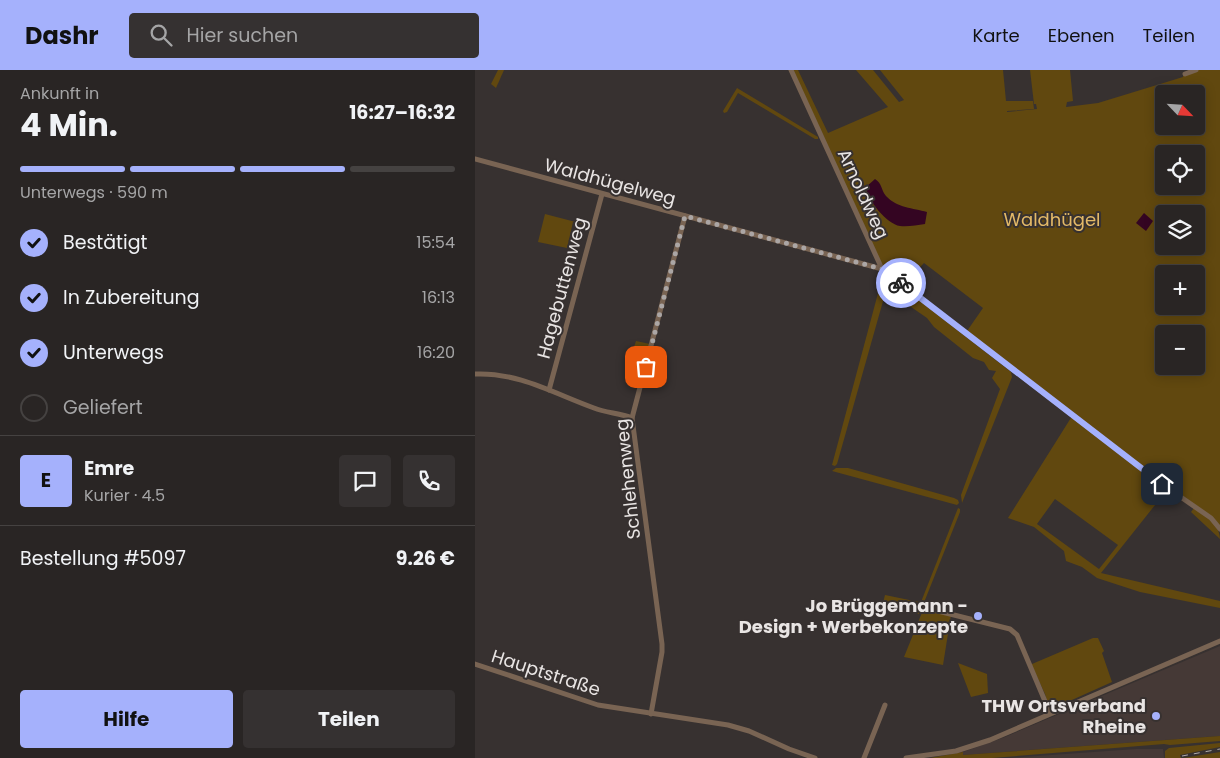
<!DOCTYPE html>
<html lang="de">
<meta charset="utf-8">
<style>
:root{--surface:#292524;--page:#353131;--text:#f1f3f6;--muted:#a5a5a6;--line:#454241;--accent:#a5b1fc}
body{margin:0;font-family:Poppins,sans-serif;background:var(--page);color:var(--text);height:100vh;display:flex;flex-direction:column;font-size:19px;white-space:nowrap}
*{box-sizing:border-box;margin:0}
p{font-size:16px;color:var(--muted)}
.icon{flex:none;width:28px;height:28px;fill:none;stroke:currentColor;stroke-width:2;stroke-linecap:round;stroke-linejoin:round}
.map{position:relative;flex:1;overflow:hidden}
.drawer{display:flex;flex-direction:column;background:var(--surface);width:475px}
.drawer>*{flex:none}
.needle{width:32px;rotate:115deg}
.controls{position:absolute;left:680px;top:15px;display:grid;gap:10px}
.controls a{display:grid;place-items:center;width:50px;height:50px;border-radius:5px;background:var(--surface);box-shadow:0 2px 12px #0003,0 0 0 1px var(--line);font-size:25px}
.pin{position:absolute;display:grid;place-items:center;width:42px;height:42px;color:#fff;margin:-21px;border-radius:10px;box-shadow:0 2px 8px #0006}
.courier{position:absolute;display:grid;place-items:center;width:50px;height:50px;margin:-25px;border:4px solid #a5b1fc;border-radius:50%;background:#fff;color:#222;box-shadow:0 1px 6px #0007}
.head em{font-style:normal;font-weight:700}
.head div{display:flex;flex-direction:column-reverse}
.head{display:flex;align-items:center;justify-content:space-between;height:85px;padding:0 20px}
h1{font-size:32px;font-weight:700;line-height:38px}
.bar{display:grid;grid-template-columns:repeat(4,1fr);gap:8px 5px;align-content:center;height:60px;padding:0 20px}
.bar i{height:6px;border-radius:4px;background:var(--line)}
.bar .on{background:var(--accent)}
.bar p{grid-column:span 4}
.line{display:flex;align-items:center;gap:12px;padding:0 20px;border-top:1px solid var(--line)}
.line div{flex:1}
.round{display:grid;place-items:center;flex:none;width:52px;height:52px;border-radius:5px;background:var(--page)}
ol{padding:0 20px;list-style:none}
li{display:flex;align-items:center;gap:15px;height:55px}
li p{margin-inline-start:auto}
li .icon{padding:5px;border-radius:50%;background:var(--accent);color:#111;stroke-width:4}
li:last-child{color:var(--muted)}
li i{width:28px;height:28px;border:2px solid var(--line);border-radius:50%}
.primary-button{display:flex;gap:10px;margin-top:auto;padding:10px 20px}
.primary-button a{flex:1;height:58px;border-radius:5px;background:var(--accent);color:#111;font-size:20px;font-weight:700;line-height:58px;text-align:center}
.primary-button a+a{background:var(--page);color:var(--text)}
header{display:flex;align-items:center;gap:30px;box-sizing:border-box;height:70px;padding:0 25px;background:var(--accent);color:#111}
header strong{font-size:24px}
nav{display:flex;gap:28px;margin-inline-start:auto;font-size:18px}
.search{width:350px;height:45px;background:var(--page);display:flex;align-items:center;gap:12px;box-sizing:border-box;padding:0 18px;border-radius:5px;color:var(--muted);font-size:19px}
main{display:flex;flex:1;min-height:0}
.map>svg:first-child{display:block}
.built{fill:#453936}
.green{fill:#61480f;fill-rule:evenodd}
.water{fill:#340522}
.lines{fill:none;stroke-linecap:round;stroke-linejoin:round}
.minor{stroke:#796453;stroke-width:5}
.rail{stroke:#afaaa9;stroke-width:1;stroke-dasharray:6 6;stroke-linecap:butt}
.done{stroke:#aba6a5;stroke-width:5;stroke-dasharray:0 9}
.route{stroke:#a5b1fc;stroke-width:6}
.poi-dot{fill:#a5b1fc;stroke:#373130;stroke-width:2}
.labels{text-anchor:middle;stroke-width:4;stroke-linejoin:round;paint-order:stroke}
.street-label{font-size:18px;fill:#e9e5e4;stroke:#373130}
.park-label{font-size:18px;fill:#e3b967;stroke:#373130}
.poi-label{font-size:18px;font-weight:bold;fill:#e9e5e4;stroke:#373130;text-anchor:end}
</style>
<header>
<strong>Dashr</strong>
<div class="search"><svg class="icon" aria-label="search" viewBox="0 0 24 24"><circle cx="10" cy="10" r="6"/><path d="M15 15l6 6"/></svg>Hier suchen</div>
<nav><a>Karte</a><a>Ebenen</a><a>Teilen</a></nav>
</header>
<main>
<section class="drawer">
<div class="head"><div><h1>4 Min.</h1><p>Ankunft in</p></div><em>16:27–16:32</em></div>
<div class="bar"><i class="on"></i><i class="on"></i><i class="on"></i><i></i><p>Unterwegs · 590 m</p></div>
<ol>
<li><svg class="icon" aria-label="check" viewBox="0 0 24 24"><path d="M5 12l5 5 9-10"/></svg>Bestätigt<p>15:54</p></li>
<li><svg class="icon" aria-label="check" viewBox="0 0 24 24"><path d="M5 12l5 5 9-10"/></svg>In Zubereitung<p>16:13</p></li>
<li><svg class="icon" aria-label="check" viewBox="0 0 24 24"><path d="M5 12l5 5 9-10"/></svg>Unterwegs<p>16:20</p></li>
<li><i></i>Geliefert</li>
</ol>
<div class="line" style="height:90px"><b class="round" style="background:var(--accent);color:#111">E</b><div><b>Emre</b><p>Kurier · 4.5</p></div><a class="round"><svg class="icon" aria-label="chat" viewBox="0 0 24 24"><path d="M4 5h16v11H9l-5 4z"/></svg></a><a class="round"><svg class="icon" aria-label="phone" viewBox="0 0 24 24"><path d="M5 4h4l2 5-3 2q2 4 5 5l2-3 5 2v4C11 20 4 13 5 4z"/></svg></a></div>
<div class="line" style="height:65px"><div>Bestellung #5097</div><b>9.26 €</b></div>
<div class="primary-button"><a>Hilfe</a><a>Teilen</a></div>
</section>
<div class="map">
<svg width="745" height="688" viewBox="0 0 745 688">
<rect width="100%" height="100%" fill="#373130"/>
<g class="built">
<path d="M 745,576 L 745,666 L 488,685 L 488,682 L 530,667 Z"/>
<path d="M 661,679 L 688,679 L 689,688 L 534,688 Z"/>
</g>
<g class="green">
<path d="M 23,0 L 29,0 L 21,18 L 16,14 Z"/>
<path d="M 318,0 L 323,0 L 353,63 L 413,37 L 381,0 L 398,0 L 424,32 L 429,30 L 405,0 L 528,0 L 531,31 L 558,31 L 559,39 L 532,41 L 532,42 L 562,39 L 561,34 L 559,34 L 555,0 L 595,0 L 598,31 L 592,32 L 591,37 L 623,33 L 708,7 L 708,3 L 716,0 L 745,0 L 745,458 L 735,446 L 691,413 L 688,416 L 692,420 L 626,503 L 745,531 L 745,538 L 665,522 L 622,508 L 607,497 L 591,491 L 589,481 L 559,457 L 533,448 L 599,343 L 492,261 L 508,238 L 449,193 L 430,213 L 407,195 ZM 689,24 L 721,24 L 721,56 L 689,56 ZM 689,84 L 721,84 L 721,116 L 689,116 ZM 689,144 L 721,144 L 721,176 L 689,176 ZM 689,204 L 721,204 L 721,236 L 689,236 ZM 689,264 L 721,264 L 721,296 L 689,296 ZM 580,429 L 643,475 L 624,499 L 562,454 Z"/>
<path d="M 262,18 L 343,67 L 343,69 L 340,69 L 263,23 L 252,42 L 249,43 L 248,41 Z"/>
<path d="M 70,144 L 116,156 L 98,152 L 92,178 L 63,172 Z"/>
<path d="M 410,204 L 536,302 L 537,307 L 487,433 L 486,425 L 525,319 L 517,308 L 521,301 L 514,300 L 509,292 L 498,288 L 459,257 L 452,248 L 426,230 L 417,222 L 414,215 L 407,209 Z"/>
<path d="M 406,212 L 412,217 L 362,394 L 360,396 L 357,395 Z"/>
<path d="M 161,271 L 175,274 L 170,293 L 155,289 Z"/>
<path d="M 361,398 L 373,398 L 479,428 L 483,430 L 484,433 L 482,435 L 357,401 Z"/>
<path d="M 483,438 L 485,439 L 485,442 L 448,535 L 446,532 Z"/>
<path d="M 719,438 C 730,446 745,454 745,469 L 716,442 Z"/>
<path d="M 410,525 L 444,532 L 447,536 L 444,544 L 408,533 Z"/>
<path d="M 448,540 L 476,545 L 468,595 L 429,587 Z"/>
<path d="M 618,568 L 623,568 L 629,581 L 627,583 L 637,612 L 579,638 L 574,637 L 570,624 L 557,596 L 557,594 Z"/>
<path d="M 483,593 L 512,604 L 513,623 L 496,627 Z"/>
<path d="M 745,666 L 745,671 L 695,675 L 689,674 L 517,688 L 455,688 L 488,682 L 488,685 Z"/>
<path d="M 745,673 L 745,677 L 705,685 L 706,688 L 690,688 L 690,681 L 694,678 Z"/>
<path d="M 745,682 L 745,688 L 708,688 Z"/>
</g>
<g class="water">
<path d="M 400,109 C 407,113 406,120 411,126 C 422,138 438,138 452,142 L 450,154 C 442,155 433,157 425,156 C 412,154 392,130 391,117 Z"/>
<path d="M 669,143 L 678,151 L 671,161 L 661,153 Z"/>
</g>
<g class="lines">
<g class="minor">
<path d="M 316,0 L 407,199 L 687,414 L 736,448 L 745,459"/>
<path d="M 710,4 L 721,0"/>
<path d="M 0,89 L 407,199"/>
<path d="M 0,304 C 43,302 80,324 119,338 C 131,343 145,343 157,348"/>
<path d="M 74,320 L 127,124"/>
<path d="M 447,537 L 535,559 L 542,565 L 575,643"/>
<path d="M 0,594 L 123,635 L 253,655 L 274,661 L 314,679 L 340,688"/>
<path d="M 176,644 L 187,582 L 187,574 L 157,348 L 210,146"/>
<path d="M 389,688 L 410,635"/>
<path d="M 431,688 L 481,681 L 515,670 L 745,571"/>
</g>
<path class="rail" d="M 707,686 L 745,679"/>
</g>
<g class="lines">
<path class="done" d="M 171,297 L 210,146 L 407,199 L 426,213"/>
<path class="route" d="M 426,213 L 687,414"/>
</g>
<g class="poi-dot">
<circle cx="503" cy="546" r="5"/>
<circle cx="681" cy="646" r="5"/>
</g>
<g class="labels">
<g class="street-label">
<text transform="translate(135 112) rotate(15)" y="6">Waldhügelweg</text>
<text transform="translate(388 124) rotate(65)" y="6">Arnoldweg</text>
<text transform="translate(87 218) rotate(-75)" y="6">Hagebuttenweg</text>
<text transform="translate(153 409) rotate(-96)" y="6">Schlehenweg</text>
<text transform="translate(71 603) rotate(18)" y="6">Hauptstraße</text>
</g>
<g class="park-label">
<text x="577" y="156">Waldhügel</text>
</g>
<g class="poi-label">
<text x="493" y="542">Jo Brüggemann -<tspan x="493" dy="21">Design + Werbekonzepte</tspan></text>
<text x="671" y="642">THW Ortsverband<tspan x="671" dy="21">Rheine</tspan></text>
</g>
</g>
</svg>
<div class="controls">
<a><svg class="needle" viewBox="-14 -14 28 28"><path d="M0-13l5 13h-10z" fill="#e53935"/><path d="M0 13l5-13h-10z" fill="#a5a5a6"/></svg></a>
<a><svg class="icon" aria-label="locate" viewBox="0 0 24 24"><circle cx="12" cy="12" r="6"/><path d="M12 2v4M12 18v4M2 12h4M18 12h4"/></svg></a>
<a><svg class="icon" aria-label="layers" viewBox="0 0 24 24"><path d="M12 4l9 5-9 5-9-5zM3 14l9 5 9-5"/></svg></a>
<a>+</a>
<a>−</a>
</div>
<div class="pin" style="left:171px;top:297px;background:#ea580c"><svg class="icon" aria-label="bag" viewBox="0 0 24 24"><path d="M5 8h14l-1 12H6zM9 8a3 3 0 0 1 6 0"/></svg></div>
<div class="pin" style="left:687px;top:414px;background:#1f2937"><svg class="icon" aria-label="home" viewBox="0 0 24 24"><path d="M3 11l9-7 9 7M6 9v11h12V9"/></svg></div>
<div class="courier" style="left:426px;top:213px"><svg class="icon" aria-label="bike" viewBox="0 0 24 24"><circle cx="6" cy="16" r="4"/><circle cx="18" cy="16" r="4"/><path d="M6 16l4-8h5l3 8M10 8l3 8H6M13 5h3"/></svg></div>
</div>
</main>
